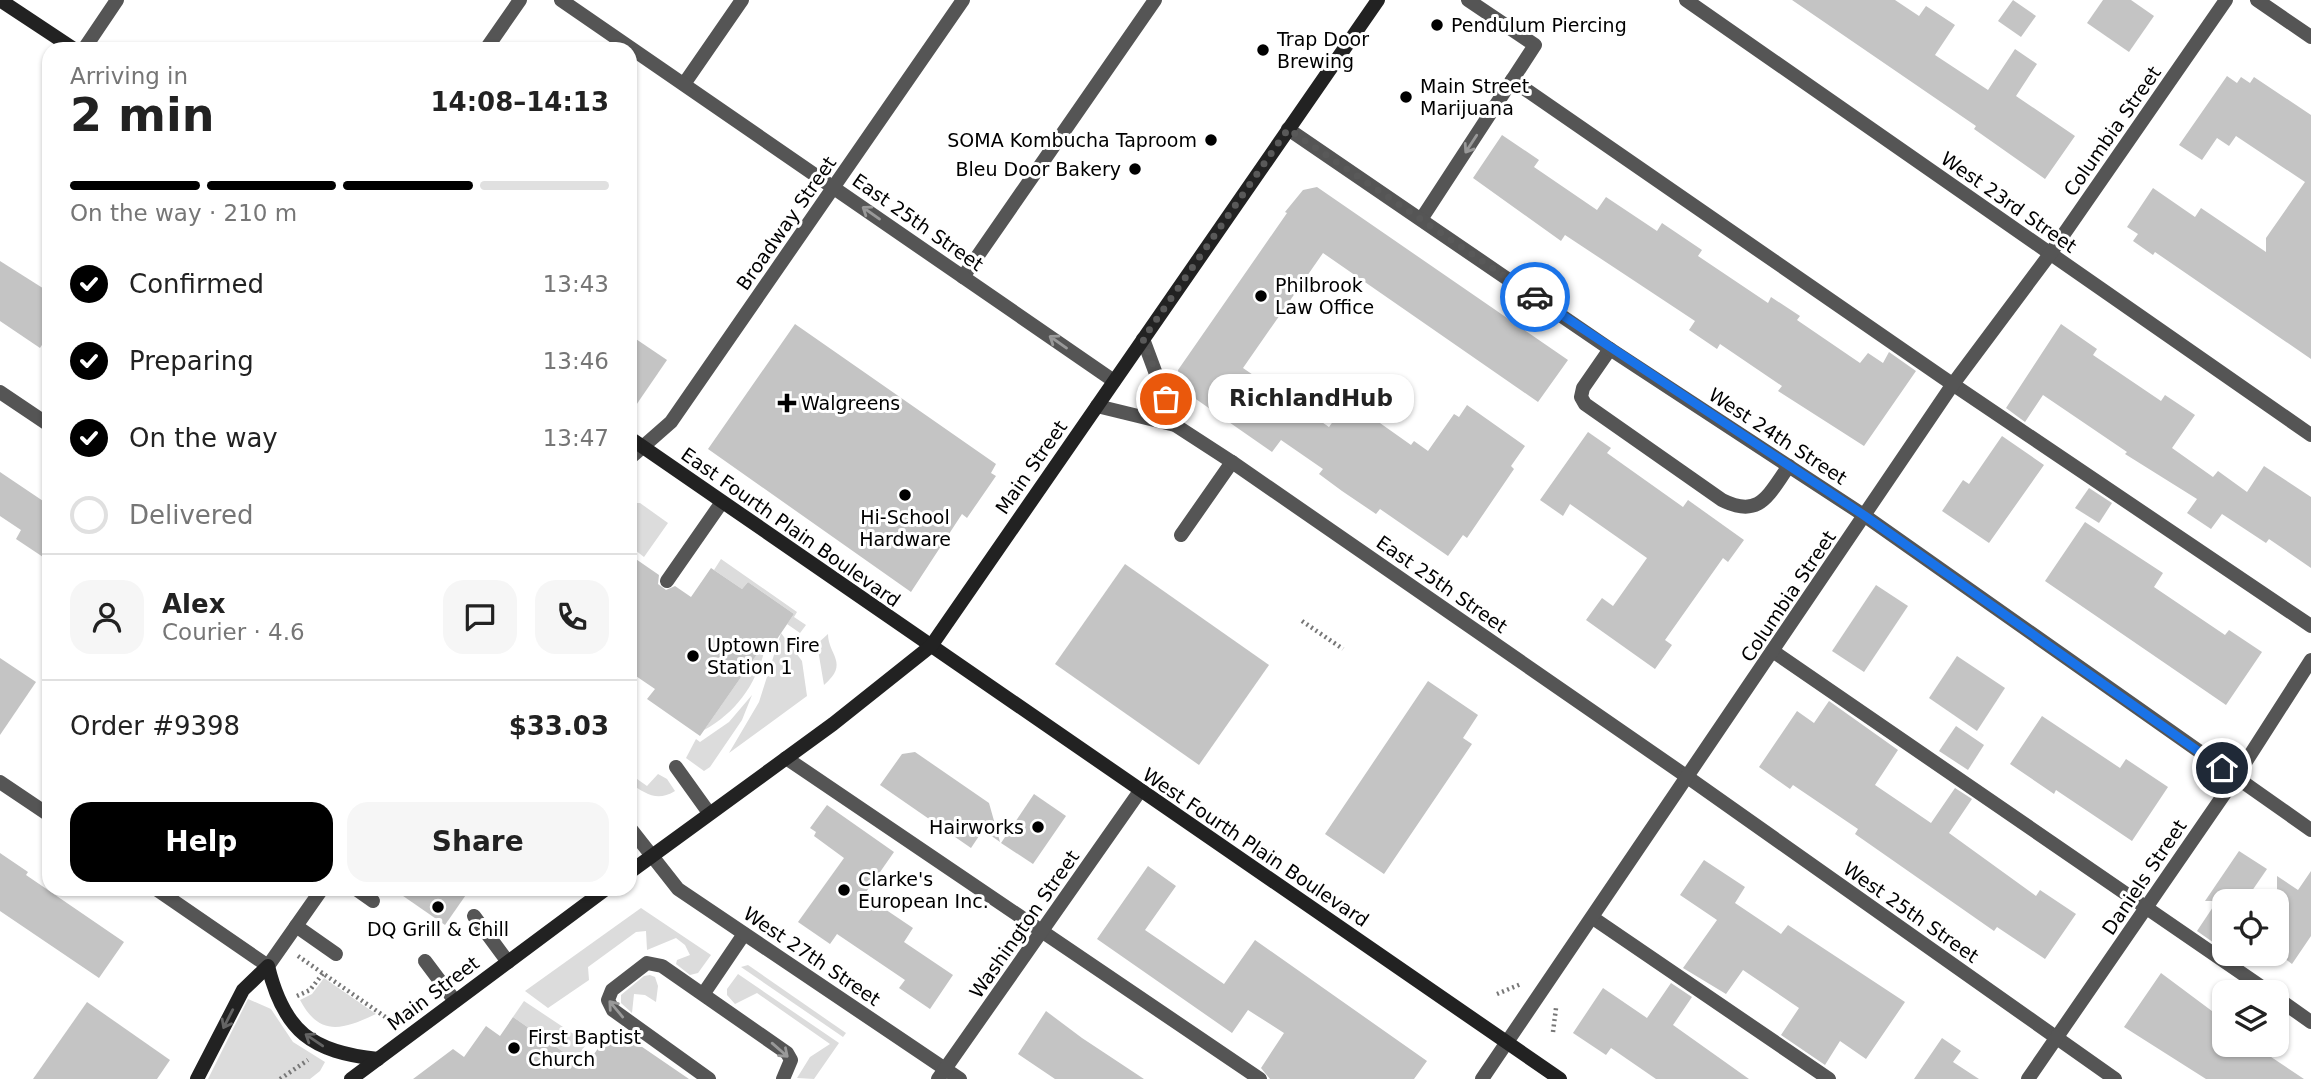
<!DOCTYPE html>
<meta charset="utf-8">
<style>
:root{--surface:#fff;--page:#f6f6f6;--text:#222;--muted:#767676;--line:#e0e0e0;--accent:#000}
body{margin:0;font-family:"DejaVu Sans",sans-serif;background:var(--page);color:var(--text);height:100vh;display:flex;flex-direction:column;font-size:26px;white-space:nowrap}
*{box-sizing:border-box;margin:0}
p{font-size:23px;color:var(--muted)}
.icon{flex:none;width:38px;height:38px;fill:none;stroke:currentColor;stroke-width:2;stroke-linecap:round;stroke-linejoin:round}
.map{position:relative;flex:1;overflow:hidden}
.side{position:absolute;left:42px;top:42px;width:595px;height:854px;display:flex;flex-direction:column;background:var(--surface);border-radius:21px;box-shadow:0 2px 5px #0004}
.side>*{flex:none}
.controls{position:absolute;left:2212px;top:889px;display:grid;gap:14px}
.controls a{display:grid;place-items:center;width:77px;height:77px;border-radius:14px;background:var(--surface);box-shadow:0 2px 5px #0004;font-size:35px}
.pin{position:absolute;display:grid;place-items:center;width:60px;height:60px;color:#fff;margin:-30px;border:4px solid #fff;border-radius:50%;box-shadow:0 2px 7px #0007}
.courier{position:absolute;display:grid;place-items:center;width:70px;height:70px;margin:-35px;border:5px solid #1a73e8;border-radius:50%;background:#fff;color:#222;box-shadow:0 2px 9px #0007}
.bubble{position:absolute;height:49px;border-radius:21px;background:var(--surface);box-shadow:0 2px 5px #0004;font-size:23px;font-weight:600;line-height:49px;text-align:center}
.overview em{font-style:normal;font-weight:600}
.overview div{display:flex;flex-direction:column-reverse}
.overview{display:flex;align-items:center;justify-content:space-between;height:119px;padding:0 28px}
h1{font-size:46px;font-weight:600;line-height:52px}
.bar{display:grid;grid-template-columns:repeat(4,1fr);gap:10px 7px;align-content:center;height:84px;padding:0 28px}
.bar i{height:9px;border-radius:5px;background:var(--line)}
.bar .selected{background:var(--accent)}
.bar p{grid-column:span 4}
.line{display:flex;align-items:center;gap:18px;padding:0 28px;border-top:2px solid var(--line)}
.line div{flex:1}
.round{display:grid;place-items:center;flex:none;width:74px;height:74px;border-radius:21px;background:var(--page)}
ol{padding:0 28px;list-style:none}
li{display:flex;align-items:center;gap:21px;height:77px}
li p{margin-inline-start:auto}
li .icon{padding:7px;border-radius:50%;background:var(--accent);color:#fff;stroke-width:4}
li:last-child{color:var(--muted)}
li i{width:38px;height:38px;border:4px solid var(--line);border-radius:50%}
.cta{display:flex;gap:14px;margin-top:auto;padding:14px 28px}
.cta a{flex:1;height:80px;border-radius:21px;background:var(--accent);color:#fff;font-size:28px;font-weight:600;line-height:80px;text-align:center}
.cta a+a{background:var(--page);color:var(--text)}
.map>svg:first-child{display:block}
.green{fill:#dcdcdc}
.building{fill:#c4c4c4}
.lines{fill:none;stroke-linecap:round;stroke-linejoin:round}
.path{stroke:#777;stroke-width:4.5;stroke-dasharray:2 3.5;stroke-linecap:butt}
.service{stroke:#555;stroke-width:14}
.minor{stroke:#555;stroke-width:14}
.tertiary{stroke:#555;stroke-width:14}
.secondary{stroke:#222;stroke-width:14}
.oneway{stroke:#999}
.oneway2{stroke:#646464}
.done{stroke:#595959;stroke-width:7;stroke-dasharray:0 12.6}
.route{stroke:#1a73e8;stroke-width:9}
.poi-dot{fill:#000;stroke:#fff;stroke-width:2.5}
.labels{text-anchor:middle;stroke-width:6;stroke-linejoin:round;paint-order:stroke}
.poi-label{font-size:19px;fill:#000;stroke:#fff;text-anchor:start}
.street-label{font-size:19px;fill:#000;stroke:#fff}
</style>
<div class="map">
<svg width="2311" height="1079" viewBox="0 0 2311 1079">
<rect width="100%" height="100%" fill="#fff"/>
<g class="green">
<path d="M 635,503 L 640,503 L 668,523 L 644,557 L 635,550 L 630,555 L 630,509 Z"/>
<path d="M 721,559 L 797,612 L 794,617 L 806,625 L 800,633 L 787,624 L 794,614 L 748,582 L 742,589 L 714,570 Z"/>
<path d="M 781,633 L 802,661 L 807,696 L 729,753 L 759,702 Z"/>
<path d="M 828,634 C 828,655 850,663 824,685 L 817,644 Z"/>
<path d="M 767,640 C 759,679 740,710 704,730 Z"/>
<path d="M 752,695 L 742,720 L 710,767 L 704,771 L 686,758 L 696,739 L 700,742 L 729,722 Z"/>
<path d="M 630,774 L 647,786 L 658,774 L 667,779 L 675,791 C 657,802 646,794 630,783 Z"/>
<path d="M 641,908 L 711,955 L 698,973 L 690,975 L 676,964 L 677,960 L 690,955 L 685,945 L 676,938 L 647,950 L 646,931 L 636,932 L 588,967 L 589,980 L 548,1008 L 525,991 Z"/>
<path d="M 748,965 L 846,1033 L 843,1037 L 741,967 Z"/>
<path d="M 738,974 L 839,1043 L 814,1079 L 797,1078 L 810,1057 L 830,1044 L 757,993 L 735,1004 L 727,995 L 727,989 Z"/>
<path d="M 650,975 L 655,977 L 658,986 L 656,1002 L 645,995 L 634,994 L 632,1013 L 621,1003 L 621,995 L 644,976 Z"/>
<path d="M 324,978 L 376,1014 C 344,1029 320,1038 300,1000 L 312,994 Z"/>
<path d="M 248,999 L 271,1009 L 293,1042 L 325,1062 L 320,1071 L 310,1079 L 208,1079 Z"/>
<path d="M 524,1001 L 587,1043 L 575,1060 L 513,1017 Z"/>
</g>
<g class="building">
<path d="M 1792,0 L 1895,0 L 1919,16 L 1926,6 L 1955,25 L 1935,55 L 1988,90 L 2015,49 L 2037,64 L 2016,96 L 2075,136 L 2045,179 L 1974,129 L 1976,126 Z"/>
<path d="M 2013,0 L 2036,16 L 2021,37 L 1998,21 Z"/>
<path d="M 2103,0 L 2131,0 L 2154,16 L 2129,52 L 2087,23 Z"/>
<path d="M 2227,76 L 2237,83 L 2241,77 L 2250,83 L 2254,77 L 2311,115 L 2311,359 L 2155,252 L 2153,255 L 2133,241 L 2138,234 L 2127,227 L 2153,188 L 2195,217 L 2201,208 L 2266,252 L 2266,238 L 2305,182 L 2236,136 L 2229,146 L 2217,138 L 2202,160 L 2179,145 Z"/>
<path d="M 1502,135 L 1539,160 L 1534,167 L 1597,210 L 1606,197 L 1657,231 L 1662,223 L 1702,250 L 1698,256 L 1768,303 L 1771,297 L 1800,316 L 1797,320 L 1860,363 L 1868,353 L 1883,363 L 1889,352 L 1916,371 L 1864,446 L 1778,391 L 1782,386 L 1720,344 L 1717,349 L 1689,330 L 1695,321 L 1565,235 L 1561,241 L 1473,178 Z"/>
<path d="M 1317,187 L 1568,360 L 1538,402 L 1323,253 L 1243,368 L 1329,427 L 1346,403 L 1361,414 L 1363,411 L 1411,445 L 1414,441 L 1428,451 L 1454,414 L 1459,417 L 1467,405 L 1525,446 L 1511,466 L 1514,469 L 1467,538 L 1463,535 L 1448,556 L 1380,509 L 1376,514 L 1342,491 L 1319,474 L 1323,469 L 1281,440 L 1272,452 L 1180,388 L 1178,370 L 1287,213 L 1285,212 L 1303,190 Z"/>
<path d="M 0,261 L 49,292 L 49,334 L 40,348 L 0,321 Z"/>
<path d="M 795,324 L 996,464 L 991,473 L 996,476 L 967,518 L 962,514 L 911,592 L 708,449 Z"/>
<path d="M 2061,324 L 2097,349 L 2093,355 L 2161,401 L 2165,395 L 2195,415 L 2172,448 L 2213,477 L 2218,471 L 2247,492 L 2264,466 L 2311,497 L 2311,568 L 2269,539 L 2266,543 L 2222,514 L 2211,529 L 2187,513 L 2197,499 L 2125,454 L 2127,452 L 2043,395 L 2025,422 L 2006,408 Z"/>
<path d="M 630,335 L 667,360 L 630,414 Z"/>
<path d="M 1588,432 L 1611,448 L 1607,453 L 1683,507 L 1688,500 L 1744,540 L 1728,562 L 1723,558 L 1665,640 L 1672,645 L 1655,669 L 1586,620 L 1602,598 L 1613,606 L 1647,558 L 1570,504 L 1563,516 L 1540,500 Z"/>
<path d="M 2002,436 L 2044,465 L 1989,543 L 1942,511 L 1963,480 L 1969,484 Z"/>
<path d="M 0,472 L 49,505 L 49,561 L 16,539 L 21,530 L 0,516 Z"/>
<path d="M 2089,488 L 2112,503 L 2099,523 L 2075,508 Z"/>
<path d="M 2085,522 L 2163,573 L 2154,587 L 2225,635 L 2229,630 L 2262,652 L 2226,705 L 2045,581 Z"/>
<path d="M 630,555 L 659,575 L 658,584 L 666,590 L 675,586 L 691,597 L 711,568 L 742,589 L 748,582 L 794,614 L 773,645 L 767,640 L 700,736 L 647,699 L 655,689 L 630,672 Z"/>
<path d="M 1125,564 L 1269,665 L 1199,765 L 1055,664 Z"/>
<path d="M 1876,585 L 1908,606 L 1864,672 L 1832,651 Z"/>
<path d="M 1957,656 L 2005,688 L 1977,731 L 1929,698 Z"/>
<path d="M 0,658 L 36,682 L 0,735 Z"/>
<path d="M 1428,681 L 1478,715 L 1463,738 L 1472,744 L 1384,874 L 1325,834 Z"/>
<path d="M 1829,701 L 1898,750 L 1875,785 L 1931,823 L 1955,788 L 1972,799 L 1949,833 L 2036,896 L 2040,890 L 2076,914 L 2045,959 L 1997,927 L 1994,931 L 1855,834 L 1858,829 L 1793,785 L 1790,789 L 1759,767 L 1797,711 L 1814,723 Z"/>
<path d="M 2042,716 L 2120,768 L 2126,759 L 2168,787 L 2132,841 L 2056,790 L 2054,794 L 2010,764 Z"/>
<path d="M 1956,726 L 1984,745 L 1968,770 L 1939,751 Z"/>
<path d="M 915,752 L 989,803 L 1000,842 L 983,830 L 971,848 L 880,785 L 902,754 Z"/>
<path d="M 1034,794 L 1066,816 L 1033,864 L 1001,843 Z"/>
<path d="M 827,805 L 894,852 L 864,895 L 913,928 L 904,942 L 953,975 L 930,1009 L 899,988 L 905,980 L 837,934 L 830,944 L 798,922 L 844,858 L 814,836 L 816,832 L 810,828 Z"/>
<path d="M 2239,851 L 2267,869 L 2245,901 L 2224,901 L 2224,950 L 2197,931 L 2217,901 L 2205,901 Z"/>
<path d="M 0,853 L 28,872 L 26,875 L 124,942 L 99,978 L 0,911 Z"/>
<path d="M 1704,860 L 1745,887 L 1735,903 L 1781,934 L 1788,925 L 1905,1002 L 1866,1059 L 1840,1041 L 1825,1065 L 1781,1035 L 1799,1008 L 1743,970 L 1726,994 L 1683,968 L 1717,920 L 1680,895 Z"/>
<path d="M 1148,866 L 1176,886 L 1145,930 L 1224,984 L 1255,940 L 1427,1061 L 1414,1079 L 1270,1079 L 1261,1068 L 1284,1033 L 1248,1010 L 1232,1033 L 1097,939 Z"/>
<path d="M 2311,871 L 2311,936 L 2292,964 L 2277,953 L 2277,876 L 2298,890 Z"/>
<path d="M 393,889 L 470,889 L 445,925 Z"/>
<path d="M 2161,973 L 2224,1020 L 2224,1045 L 2253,1045 L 2304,1079 L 2206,1079 L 2124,1027 Z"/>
<path d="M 1671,983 L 1692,997 L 1673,1025 L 1749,1079 L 1656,1079 L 1611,1048 L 1606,1055 L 1573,1033 L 1603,988 L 1647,1018 Z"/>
<path d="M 87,1002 L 170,1060 L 157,1079 L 33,1079 Z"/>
<path d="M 1046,1011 L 1082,1038 L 1144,1079 L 1055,1079 L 1018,1054 Z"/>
<path d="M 513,1017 L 585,1067 L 613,1027 L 689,1079 L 413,1079 L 453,1049 L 464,1057 L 486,1026 L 500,1036 Z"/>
<path d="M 1942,1038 L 1961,1051 L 1953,1062 L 1979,1079 L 1914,1079 Z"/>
</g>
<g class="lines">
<g class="path">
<path d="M 1302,621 L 1343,649"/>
<path d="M 298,956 L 394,1023"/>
<path d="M 1497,994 L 1521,984"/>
<path d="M 297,996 L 310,990 L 324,972"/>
<path d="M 1553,1032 L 1556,1008"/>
<path d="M 280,1079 L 308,1060"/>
</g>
<g class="service">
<path d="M 1512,80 L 1942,377 L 2311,626"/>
<path d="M 684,84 L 742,0"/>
<path d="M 1422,218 L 1535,45 L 1468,0"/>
<path d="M 963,277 L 1155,0"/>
<path d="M 1610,349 L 1583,388 L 1581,397 L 1585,404 L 1722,500 C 1760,519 1768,495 1789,466"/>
<path d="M 1181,535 L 1232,462"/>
<path d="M 667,581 L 722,502"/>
<path d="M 1774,652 L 2269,992"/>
<path d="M 786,758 L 1260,1079"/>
<path d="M 676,767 L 709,813"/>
<path d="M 356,889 L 373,901"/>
<path d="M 474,916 L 508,962"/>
<path d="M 1593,918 L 1829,1079"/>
<path d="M 296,926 L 336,954"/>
<path d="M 425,961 L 455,1001"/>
<path d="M 704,993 L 744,934"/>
<path d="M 2277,998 L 2311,1022"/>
<path d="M 709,1079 L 613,1010 L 608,1000 L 612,990 L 647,963 L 662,966 L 787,1053 L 791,1060 L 783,1079"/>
</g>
<g class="minor">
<path d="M 561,0 L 1114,381"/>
<path d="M 1686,0 L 2311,435"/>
<path d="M 2257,0 L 2311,37"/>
<path d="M 84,49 L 117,0"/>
<path d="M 486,49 L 520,0"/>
<path d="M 1288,129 L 1610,349 L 1865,516 L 2311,830"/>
<path d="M 1143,339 L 1175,425"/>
<path d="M 0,392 L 49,425"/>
<path d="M 1097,406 L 1175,425 L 1232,462 L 1686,776 L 2115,1079"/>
<path d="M 0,782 L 49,815"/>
<path d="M 630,828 L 678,889 L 960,1079"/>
<path d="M 156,889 L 268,966"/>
<path d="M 938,1079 L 1140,791"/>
<path d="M 2028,1079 L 2236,777 L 2311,660"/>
</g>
<g class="tertiary">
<path d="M 630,458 L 671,422 L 963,0"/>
<path d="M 268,966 L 322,889"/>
<path d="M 1482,1079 L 1953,384 L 2050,254 L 2226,0"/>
</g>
<g class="secondary">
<path d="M 0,0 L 74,49"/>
<path d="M 630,438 L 1560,1079"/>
<path d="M 630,872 L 833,724 L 931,646 L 1378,0"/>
<path d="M 197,1079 L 243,990 L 268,966 C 284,1032 312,1052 378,1059"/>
<path d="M 351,1079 L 606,889"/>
</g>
</g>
<defs><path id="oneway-shaft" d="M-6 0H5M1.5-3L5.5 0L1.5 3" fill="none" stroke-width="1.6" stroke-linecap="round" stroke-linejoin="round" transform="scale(1.75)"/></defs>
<g class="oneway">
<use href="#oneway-shaft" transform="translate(1471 144) rotate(123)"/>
<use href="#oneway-shaft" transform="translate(871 213) rotate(-145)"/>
<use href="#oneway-shaft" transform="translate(1058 342) rotate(-145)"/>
<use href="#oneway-shaft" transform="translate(616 1009) rotate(-130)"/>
<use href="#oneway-shaft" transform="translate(780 1050) rotate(41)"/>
</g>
<g class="oneway2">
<use href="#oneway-shaft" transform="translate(228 1019) rotate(117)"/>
<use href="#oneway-shaft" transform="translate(314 1040) rotate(-146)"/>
</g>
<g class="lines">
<path class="done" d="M 1166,399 L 1143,339 L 1288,129 L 1535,297"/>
<path class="route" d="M 1535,297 L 1865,516 L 2222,768"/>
</g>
<g class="poi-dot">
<circle cx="1437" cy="25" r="7"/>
<circle cx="1263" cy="50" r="7"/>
<circle cx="1406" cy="97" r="7"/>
<circle cx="1211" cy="140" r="7"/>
<circle cx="1135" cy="169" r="7"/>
<circle cx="1261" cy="296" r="7"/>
<path d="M783.5 392.5h7v7h7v7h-7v7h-7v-7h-7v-7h7z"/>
<circle cx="905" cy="495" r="7"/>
<circle cx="693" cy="656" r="7"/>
<circle cx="1038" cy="827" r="7"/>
<circle cx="844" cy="890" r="7"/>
<circle cx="438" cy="907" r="7"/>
<circle cx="514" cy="1048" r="7"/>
</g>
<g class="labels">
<g class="poi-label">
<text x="1451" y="32">Pendulum Piercing</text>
<text x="1277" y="46">Trap Door<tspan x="1277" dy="22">Brewing</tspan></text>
<text x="1420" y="93">Main Street<tspan x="1420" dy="22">Marijuana</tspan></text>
<text x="1197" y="147" text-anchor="end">SOMA Kombucha Taproom</text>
<text x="1121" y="176" text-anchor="end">Bleu Door Bakery</text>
<text x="1275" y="292">Philbrook<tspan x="1275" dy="22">Law Office</tspan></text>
<text x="801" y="410">Walgreens</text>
<text x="905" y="524" text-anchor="middle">Hi-School<tspan x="905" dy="22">Hardware</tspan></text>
<text x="707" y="652">Uptown Fire<tspan x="707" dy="22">Station 1</tspan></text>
<text x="1024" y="834" text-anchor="end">Hairworks</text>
<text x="858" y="886">Clarke's<tspan x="858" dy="22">European Inc.</tspan></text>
<text x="438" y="936" text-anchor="middle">DQ Grill &amp; Chill</text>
<text x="528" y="1044">First Baptist<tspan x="528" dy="22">Church</tspan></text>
</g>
<g class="street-label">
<text transform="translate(2112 131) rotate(-55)" y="7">Columbia Street</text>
<text transform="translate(2009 202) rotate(35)" y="7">West 23rd Street</text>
<text transform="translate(918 222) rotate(35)" y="7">East 25th Street</text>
<text transform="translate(786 223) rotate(-55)" y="7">Broadway Street</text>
<text transform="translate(1778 436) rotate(33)" y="7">West 24th Street</text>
<text transform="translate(1031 467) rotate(-55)" y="7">Main Street</text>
<text transform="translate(791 527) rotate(35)" y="7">East Fourth Plain Boulevard</text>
<text transform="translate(1442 584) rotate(35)" y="7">East 25th Street</text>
<text transform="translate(1788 596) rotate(-56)" y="7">Columbia Street</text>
<text transform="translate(1256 847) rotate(34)" y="7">West Fourth Plain Boulevard</text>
<text transform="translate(2144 877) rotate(-56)" y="7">Daniels Street</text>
<text transform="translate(1911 912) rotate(35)" y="7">West 25th Street</text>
<text transform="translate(1024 924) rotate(-55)" y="7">Washington Street</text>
<text transform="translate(812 956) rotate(34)" y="7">West 27th Street</text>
<text transform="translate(433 993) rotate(-37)" y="7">Main Street</text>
</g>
</g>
</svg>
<div class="controls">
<a><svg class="icon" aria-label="locate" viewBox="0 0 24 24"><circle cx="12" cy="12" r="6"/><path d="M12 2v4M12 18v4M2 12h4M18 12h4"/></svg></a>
<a><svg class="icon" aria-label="layers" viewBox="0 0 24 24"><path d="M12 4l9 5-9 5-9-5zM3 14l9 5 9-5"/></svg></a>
</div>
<div class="pin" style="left:1166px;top:399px;background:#ea580c"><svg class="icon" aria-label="bag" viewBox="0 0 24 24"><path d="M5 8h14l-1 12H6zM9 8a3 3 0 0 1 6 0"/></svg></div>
<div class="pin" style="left:2222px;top:768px;background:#1f2937"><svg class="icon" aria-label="home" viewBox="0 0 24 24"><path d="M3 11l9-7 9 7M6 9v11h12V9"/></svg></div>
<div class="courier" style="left:1535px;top:297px"><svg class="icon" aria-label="car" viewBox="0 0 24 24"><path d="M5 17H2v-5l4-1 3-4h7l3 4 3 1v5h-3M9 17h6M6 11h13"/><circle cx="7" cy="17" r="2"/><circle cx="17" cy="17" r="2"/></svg></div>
<div class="bubble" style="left:1208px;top:374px;width:206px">RichlandHub</div>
<section class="side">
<div class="overview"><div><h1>2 min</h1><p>Arriving in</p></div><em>14:08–14:13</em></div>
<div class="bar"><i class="selected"></i><i class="selected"></i><i class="selected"></i><i></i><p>On the way · 210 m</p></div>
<ol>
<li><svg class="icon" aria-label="check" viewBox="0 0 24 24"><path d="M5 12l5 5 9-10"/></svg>Confirmed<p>13:43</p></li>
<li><svg class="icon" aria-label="check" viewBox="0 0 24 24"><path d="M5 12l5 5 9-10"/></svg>Preparing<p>13:46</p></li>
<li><svg class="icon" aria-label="check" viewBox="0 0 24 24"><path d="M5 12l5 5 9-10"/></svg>On the way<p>13:47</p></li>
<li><i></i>Delivered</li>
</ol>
<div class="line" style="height:126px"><a class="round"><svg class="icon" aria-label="person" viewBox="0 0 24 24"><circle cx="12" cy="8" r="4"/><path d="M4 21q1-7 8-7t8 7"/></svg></a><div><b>Alex</b><p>Courier · 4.6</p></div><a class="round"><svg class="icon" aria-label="chat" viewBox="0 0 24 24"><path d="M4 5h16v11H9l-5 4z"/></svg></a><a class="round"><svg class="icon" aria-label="phone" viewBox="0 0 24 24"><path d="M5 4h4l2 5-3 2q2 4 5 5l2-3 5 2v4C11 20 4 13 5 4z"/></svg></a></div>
<div class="line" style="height:91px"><div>Order #9398</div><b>$33.03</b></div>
<div class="cta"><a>Help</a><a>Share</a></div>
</section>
</div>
